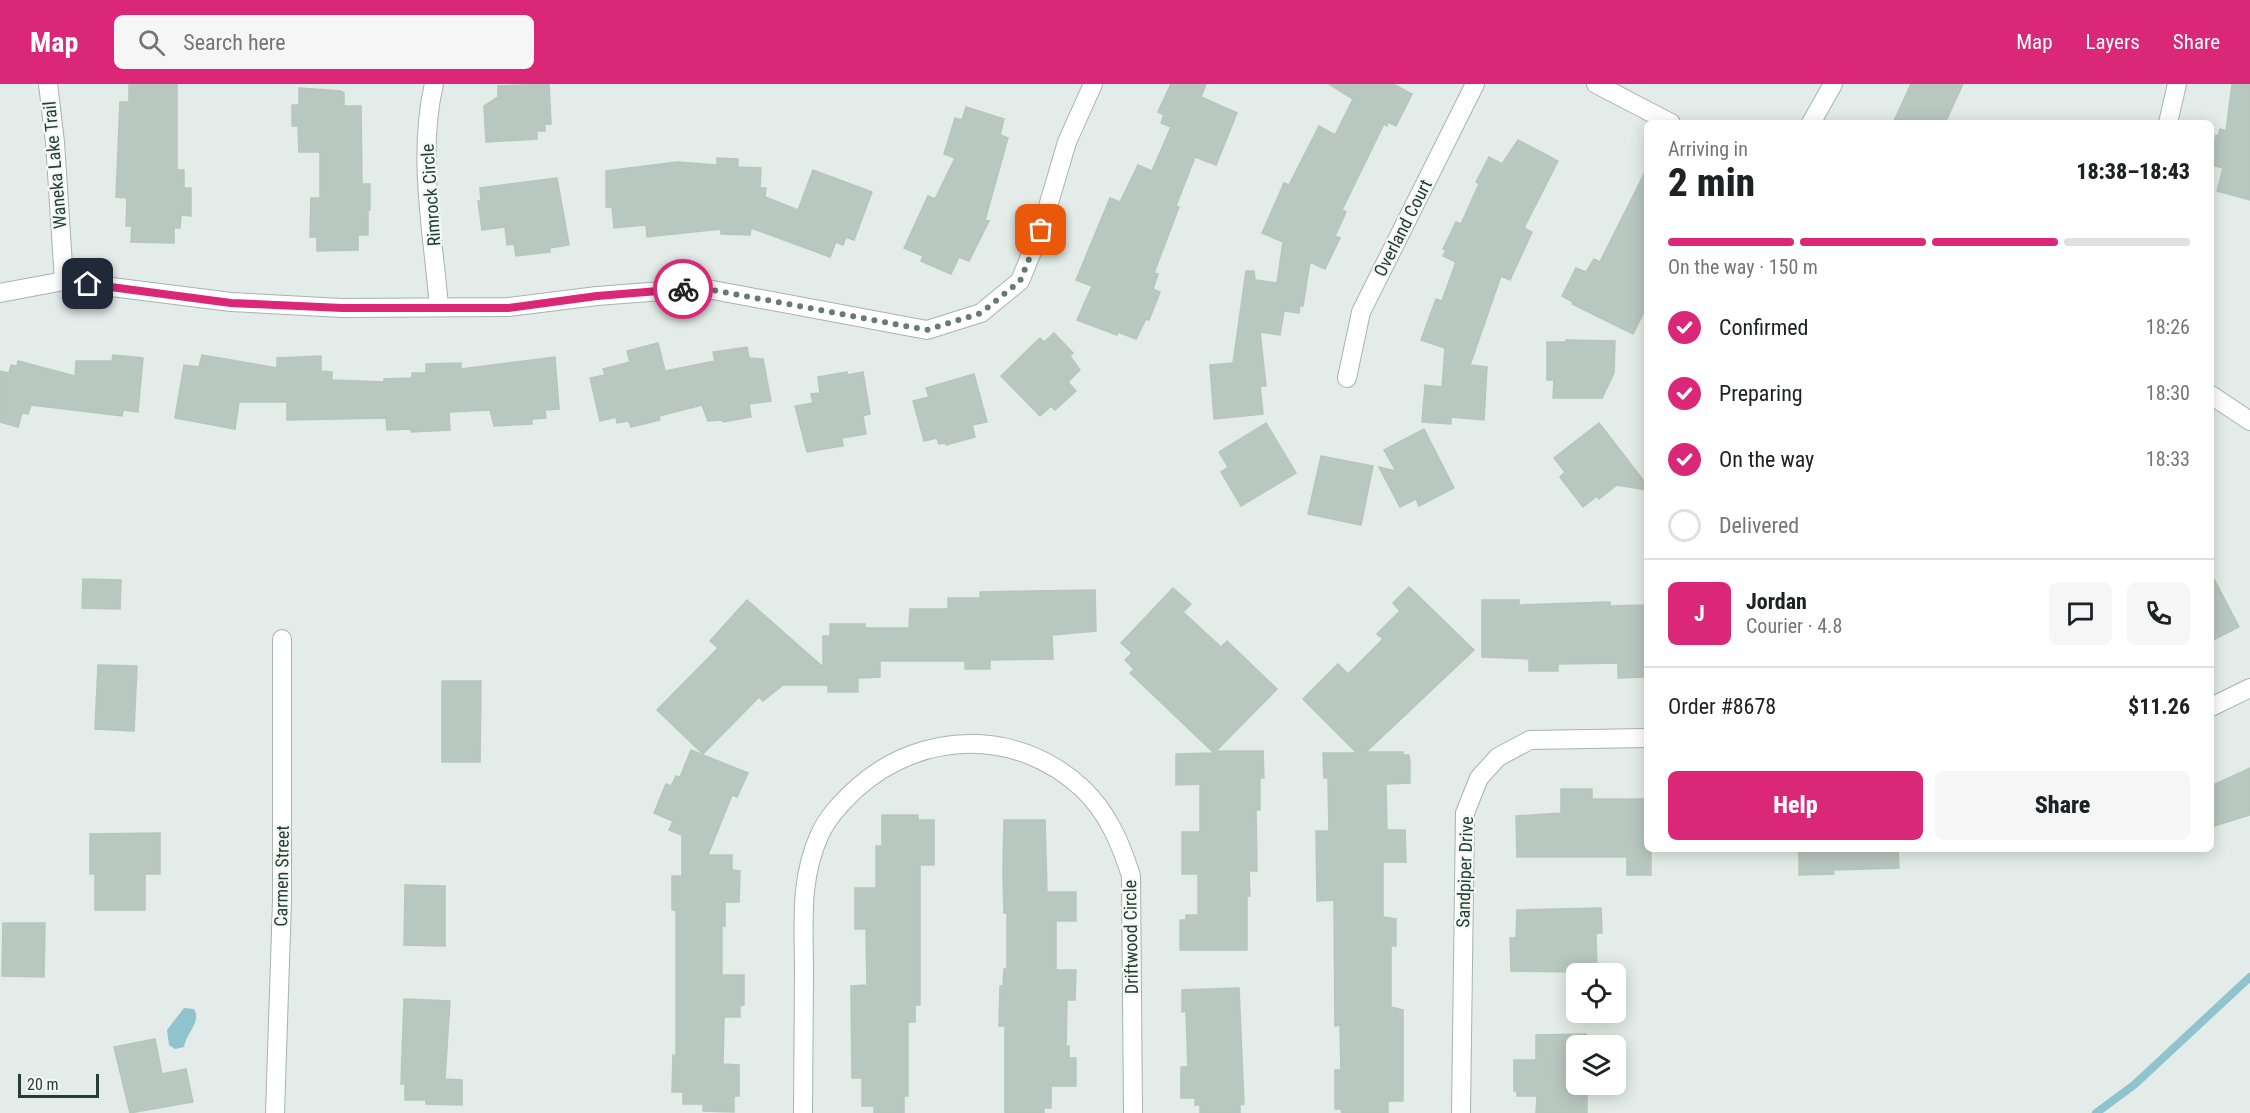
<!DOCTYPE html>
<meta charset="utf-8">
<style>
:root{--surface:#fff;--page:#f6f6f6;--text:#202124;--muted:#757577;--line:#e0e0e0;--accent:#db2777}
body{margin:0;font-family:"Roboto Condensed",sans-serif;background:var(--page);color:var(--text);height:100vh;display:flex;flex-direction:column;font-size:22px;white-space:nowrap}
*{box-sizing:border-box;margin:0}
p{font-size:20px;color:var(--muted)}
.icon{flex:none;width:33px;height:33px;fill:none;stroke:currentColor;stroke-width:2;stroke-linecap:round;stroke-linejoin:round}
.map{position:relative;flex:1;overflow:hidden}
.details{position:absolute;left:1644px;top:36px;width:570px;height:732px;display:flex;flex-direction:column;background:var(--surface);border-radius:9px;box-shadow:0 3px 15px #0003}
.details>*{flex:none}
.controls{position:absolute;left:1566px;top:879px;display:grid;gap:12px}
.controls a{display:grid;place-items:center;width:60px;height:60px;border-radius:9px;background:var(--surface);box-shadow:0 3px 15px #0003;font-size:30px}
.scale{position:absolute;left:18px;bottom:15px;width:81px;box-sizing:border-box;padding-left:6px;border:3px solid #243d36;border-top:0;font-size:16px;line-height:21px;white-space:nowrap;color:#243d36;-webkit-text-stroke:4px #f4f9f6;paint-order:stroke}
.pin{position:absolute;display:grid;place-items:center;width:51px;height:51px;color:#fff;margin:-26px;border-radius:12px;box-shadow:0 3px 9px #0006}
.courier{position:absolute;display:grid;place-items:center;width:60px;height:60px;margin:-30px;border:4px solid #db2777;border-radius:50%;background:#fff;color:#222;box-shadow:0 2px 8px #0007}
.headline em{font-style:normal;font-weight:800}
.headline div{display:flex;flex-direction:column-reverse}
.headline{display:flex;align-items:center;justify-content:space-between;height:102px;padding:0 24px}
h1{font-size:39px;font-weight:800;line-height:45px}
.bar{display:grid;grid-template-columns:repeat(4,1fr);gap:9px 6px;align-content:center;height:72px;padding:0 24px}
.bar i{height:8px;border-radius:4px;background:var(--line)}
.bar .current{background:var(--accent)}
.bar p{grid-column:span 4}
.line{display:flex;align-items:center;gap:15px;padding:0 24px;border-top:2px solid var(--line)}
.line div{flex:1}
.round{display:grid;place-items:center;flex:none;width:63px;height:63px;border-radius:9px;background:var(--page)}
ol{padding:0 24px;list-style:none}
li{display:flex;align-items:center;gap:18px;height:66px}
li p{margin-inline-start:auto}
li .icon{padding:6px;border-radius:50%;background:var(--accent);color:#fff;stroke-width:4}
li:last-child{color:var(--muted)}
li i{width:33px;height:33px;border:3px solid var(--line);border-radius:50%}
.button{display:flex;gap:12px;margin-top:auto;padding:12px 24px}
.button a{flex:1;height:69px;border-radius:9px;background:var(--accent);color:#fff;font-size:24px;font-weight:800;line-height:69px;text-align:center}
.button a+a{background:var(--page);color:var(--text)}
header{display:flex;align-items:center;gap:36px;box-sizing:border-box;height:84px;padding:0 30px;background:var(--accent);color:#fff}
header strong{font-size:28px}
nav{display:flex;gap:33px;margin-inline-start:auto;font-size:21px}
.search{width:420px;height:54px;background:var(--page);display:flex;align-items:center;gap:15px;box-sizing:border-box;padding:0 21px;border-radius:9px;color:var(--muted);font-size:22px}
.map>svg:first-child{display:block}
.water{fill:#8fc4ce}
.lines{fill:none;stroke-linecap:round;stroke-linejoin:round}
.stream{stroke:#8fc4ce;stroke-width:8}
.building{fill:#b9c7c1;stroke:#b6c6bf;stroke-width:1.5}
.minor-casing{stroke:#a6b4af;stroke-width:20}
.minor{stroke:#fff;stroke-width:18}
.done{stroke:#677a74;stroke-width:6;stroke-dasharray:0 10.8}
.route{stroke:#db2777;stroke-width:8}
.labels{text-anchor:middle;stroke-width:4.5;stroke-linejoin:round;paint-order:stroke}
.street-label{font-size:18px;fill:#243d36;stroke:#f4f9f6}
</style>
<header>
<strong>Map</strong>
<div class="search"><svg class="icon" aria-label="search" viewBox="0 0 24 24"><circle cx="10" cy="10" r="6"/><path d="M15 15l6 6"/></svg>Search here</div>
<nav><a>Map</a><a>Layers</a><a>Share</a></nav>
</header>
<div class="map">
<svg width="2250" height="1029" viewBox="0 0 2250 1029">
<rect width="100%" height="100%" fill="#e3ece8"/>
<path class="water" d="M 184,924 L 194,925 C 202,938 186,949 184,963 L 175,965 L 169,961 L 167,946 Z"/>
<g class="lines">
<path class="stream" d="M 2096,1029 L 2134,1001 L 2250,893"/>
</g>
<g class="building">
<path d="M 129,0 L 177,0 L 177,86 L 184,86 L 184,104 L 191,104 L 191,132 L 181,131 L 180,144 L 174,144 L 174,159 L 131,158 L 132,142 L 126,142 L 127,114 L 116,113 L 120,18 L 129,18 Z"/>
<path d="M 549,0 L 551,40 L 545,40 L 545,47 L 537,47 L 537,55 L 486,58 L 484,22 L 498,13 L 498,2 Z"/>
<path d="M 1171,0 L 1206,0 L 1201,13 L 1237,29 L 1216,81 L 1195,73 L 1176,122 L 1179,123 L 1154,189 L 1158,190 L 1153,205 L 1160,208 L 1149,236 L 1146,235 L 1136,255 L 1118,248 L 1117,251 L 1077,236 L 1092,202 L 1076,196 L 1110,114 L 1120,118 L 1138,81 L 1152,87 L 1171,43 L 1161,39 L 1164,31 L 1158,28 Z"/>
<path d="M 1329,0 L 1393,0 L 1412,10 L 1396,42 L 1388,38 L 1387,42 L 1384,40 L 1342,126 L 1346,128 L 1335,152 L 1340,154 L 1325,185 L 1310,178 L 1303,222 L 1300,221 L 1299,229 L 1284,227 L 1280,251 L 1260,248 L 1266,302 L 1260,302 L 1263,330 L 1214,335 L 1210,281 L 1233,279 L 1246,187 L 1254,187 L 1255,196 L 1277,199 L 1283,158 L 1262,149 L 1284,99 L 1289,101 L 1319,42 L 1335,51 L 1353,15 Z"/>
<path d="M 1911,0 L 1963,0 L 1945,39 L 1893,39 Z"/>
<path d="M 2232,0 L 2250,0 L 2250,116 L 2217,107 L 2223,84 L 2211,81 L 2216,51 L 2218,52 L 2220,45 L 2226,47 Z"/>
<path d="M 299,4 L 341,7 L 344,9 L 344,22 L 361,22 L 362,100 L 370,100 L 370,126 L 368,126 L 368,151 L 358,151 L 358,166 L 317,167 L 317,153 L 310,153 L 311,114 L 320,114 L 320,68 L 299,68 L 298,42 L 292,42 L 292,21 L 299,21 Z"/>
<path d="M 966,23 L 1004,35 L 1000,51 L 1008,54 L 985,136 L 989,137 L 969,177 L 959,173 L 951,190 L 921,177 L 923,172 L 904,164 L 928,112 L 935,115 L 955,74 L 944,70 L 955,34 L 962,36 Z"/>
<path d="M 1518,56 L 1558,77 L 1524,144 L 1532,148 L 1510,196 L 1501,192 L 1470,281 L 1487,283 L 1484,336 L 1451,333 L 1451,340 L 1422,338 L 1425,301 L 1442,303 L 1445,264 L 1421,256 L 1436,215 L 1442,217 L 1456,178 L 1443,172 L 1446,166 L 1443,165 L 1456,138 L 1461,140 L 1479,100 L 1476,98 L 1489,73 L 1502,80 Z"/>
<path d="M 717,74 L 738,75 L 738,83 L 761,84 L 760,104 L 766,104 L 765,113 L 798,126 L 813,86 L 872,108 L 854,156 L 846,153 L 843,161 L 836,158 L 830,173 L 751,144 L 750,151 L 721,150 L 721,145 L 647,153 L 646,141 L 614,144 L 612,123 L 606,123 L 606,87 L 677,78 L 717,81 Z"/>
<path d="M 1647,84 L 1647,222 L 1633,250 L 1572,220 L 1573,218 L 1562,212 L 1576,184 L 1586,188 L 1594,175 L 1600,178 Z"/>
<path d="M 557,94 L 569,161 L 550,164 L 550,168 L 516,172 L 514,160 L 507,161 L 505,143 L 482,146 L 478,117 L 481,117 L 480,104 Z"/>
<path d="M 1054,249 L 1073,269 L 1070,272 L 1080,286 L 1068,298 L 1076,307 L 1055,326 L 1051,322 L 1040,332 L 1001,292 L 1040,254 L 1044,258 Z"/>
<path d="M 1566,256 L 1615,257 L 1614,289 L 1602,314 L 1553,314 L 1554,296 L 1547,296 L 1547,258 L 1566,258 Z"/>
<path d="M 658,259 L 665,287 L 715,277 L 713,268 L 747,263 L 749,274 L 763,275 L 771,317 L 749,320 L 751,333 L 723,338 L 722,336 L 708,337 L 702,321 L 659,332 L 660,336 L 631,343 L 629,337 L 617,339 L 616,333 L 600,337 L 590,294 L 605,291 L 603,285 L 630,278 L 627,267 Z"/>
<path d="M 113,271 L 143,274 L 138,328 L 123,326 L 122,332 L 31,321 L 28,330 L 22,329 L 18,343 L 0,338 L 0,287 L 9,289 L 11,281 L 17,282 L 18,277 L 75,292 L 76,277 L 112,277 Z"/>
<path d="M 202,271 L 277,284 L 277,274 L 321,272 L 321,287 L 332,288 L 332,296 L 384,298 L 384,295 L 412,294 L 412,289 L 426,289 L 426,280 L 461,279 L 461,285 L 555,273 L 559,325 L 545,326 L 546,334 L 532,335 L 532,340 L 494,342 L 490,326 L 449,328 L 450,346 L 411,348 L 411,345 L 387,346 L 386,334 L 287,336 L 287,318 L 239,318 L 235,345 L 175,334 L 184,281 L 199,283 Z"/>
<path d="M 847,288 L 847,291 L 863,288 L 870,330 L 863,332 L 866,350 L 842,354 L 843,362 L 807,368 L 795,322 L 813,319 L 811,310 L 820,309 L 818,293 Z"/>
<path d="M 974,290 L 987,338 L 972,341 L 975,353 L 946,361 L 946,359 L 939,360 L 937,354 L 924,357 L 913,317 L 929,313 L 926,304 Z"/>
<path d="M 1266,339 L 1296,389 L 1241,422 L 1221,388 L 1228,383 L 1219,368 Z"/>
<path d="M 1599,339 L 1647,401 L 1647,406 L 1617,401 L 1599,415 L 1597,412 L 1583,423 L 1560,393 L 1565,388 L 1554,374 Z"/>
<path d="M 1424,345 L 1454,404 L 1419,422 L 1416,415 L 1400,423 L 1379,383 L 1396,387 L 1384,366 Z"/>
<path d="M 1321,372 L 1373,382 L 1361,441 L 1308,430 Z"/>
<path d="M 2211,489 L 2239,543 L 2211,557 Z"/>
<path d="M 83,495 L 121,496 L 120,525 L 82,524 Z"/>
<path d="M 1409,503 L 1474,566 L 1366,668 L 1403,668 L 1403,671 L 1409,671 L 1410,678 L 1410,699 L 1386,700 L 1387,746 L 1405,746 L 1406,778 L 1383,778 L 1383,833 L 1396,835 L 1396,862 L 1391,862 L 1391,923 L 1403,926 L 1403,1017 L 1388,1017 L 1388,1029 L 1342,1029 L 1341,1025 L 1335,1025 L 1335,986 L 1341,986 L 1340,941 L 1335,942 L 1334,816 L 1317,817 L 1316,747 L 1329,747 L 1328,694 L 1324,694 L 1323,669 L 1357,669 L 1303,615 L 1338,580 L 1348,590 L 1383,555 L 1377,550 L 1400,527 L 1393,519 Z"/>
<path d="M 1173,504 L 1191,520 L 1183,528 L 1221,563 L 1227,557 L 1277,605 L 1216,667 L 1263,667 L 1264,694 L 1260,694 L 1260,726 L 1256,726 L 1257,787 L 1249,787 L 1250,812 L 1247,812 L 1247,866 L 1180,866 L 1180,836 L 1186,836 L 1186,831 L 1198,831 L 1198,790 L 1182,790 L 1182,748 L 1200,748 L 1200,700 L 1176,701 L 1176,670 L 1214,669 L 1130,589 L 1134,585 L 1125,576 L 1132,569 L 1121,559 Z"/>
<path d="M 1095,506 L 1096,547 L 1052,551 L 1053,575 L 990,576 L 990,585 L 965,585 L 965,577 L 880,577 L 880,593 L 858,594 L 858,608 L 828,608 L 828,601 L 783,601 L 763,617 L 759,613 L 703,670 L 657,626 L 718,564 L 710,557 L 747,516 L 823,583 L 823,552 L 830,552 L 830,540 L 865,540 L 865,544 L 909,544 L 910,525 L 948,525 L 948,514 L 980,514 L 980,508 Z"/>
<path d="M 1482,516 L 1519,516 L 1519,521 L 1610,518 L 1610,522 L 1647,521 L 1647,593 L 1618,594 L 1618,579 L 1558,580 L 1558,587 L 1529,587 L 1529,575 L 1482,573 Z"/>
<path d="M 98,581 L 137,582 L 134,647 L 95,645 Z"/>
<path d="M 442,597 L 481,597 L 480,678 L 442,678 Z"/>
<path d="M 691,666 L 748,689 L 737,713 L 732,711 L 708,771 L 732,771 L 732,786 L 740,787 L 739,818 L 725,818 L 725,842 L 722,842 L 722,891 L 744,891 L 744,921 L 740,922 L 740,933 L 724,933 L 723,980 L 739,981 L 739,1012 L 734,1012 L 734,1028 L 703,1027 L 703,1020 L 683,1020 L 683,1008 L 672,1008 L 673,971 L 676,972 L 676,826 L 672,826 L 672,792 L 682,792 L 682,751 L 669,746 L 673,737 L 654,729 L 666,700 L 671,702 L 676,692 L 680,693 Z"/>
<path d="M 2250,684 L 2250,731 L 2211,743 L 2211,702 Z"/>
<path d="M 1561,705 L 1592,705 L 1592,715 L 1647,715 L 1647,765 L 1651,765 L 1651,791 L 1627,791 L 1627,773 L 1517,773 L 1516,732 L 1561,729 Z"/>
<path d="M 882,731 L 918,731 L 918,736 L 934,736 L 934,781 L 920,781 L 920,921 L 915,921 L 915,938 L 908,938 L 908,1012 L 904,1012 L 904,1029 L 874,1029 L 874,1022 L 862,1022 L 862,994 L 852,994 L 851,902 L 867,901 L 866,845 L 855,845 L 855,804 L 876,804 L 876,762 L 882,762 Z"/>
<path d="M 1004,736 L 1045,736 L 1047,808 L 1076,808 L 1076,837 L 1056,837 L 1056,886 L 1076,886 L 1075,916 L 1067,916 L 1066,962 L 1069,962 L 1069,974 L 1076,974 L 1076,1002 L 1051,1002 L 1051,1024 L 1044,1024 L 1044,1029 L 1005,1029 L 1005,942 L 999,942 L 1000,902 L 1003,902 L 1004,885 L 1007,885 L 1007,829 L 1004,829 L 1003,788 Z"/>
<path d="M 160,749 L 160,790 L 145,790 L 145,826 L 95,826 L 95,790 L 90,790 L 90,750 Z"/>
<path d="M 1799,765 L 1898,765 L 1899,784 L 1833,786 L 1834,790 L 1799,791 Z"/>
<path d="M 405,801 L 445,802 L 445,862 L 404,861 Z"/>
<path d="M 1601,824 L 1602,849 L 1596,849 L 1597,886 L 1576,886 L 1576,888 L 1511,887 L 1510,854 L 1516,854 L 1517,826 Z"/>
<path d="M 3,839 L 45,839 L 44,893 L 2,892 Z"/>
<path d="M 1239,904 L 1244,1020 L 1240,1021 L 1240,1029 L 1200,1029 L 1200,1021 L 1195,1021 L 1195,1014 L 1181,1014 L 1181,983 L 1188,983 L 1186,927 L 1182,928 L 1182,906 Z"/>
<path d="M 404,915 L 450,917 L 445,995 L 462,996 L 462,1021 L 426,1020 L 426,1016 L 405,1016 L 405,1000 L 401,1000 Z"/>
<path d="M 1586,950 L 1586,962 L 1576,962 L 1576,1000 L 1587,1000 L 1587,1029 L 1536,1029 L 1537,1012 L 1517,1012 L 1517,1007 L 1514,1007 L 1514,976 L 1536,976 L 1536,951 Z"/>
<path d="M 155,955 L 162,990 L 186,985 L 193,1018 L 130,1029 L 114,963 Z"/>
</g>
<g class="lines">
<defs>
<g id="minor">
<path d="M 48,0 L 55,58 L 64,197"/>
<path d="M 434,0 C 417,72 433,150 439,223"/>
<path d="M 1596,0 L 1671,39"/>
<path d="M 1811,39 L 1833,0"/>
<path d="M 2168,39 L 2177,0"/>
<path d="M 0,209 L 64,197 L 231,218 L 342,224 L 508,223 L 597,212 L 702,204 L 927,246 L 981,229 L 1020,197 L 1041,146 L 1067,58 L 1093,0"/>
<path d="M 1347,294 L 1361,228 L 1475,0"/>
<path d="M 2211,311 L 2250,337"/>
<path d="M 2211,623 L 2250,604"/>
<path d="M 275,1029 L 282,817 L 282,555"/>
<path d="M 803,1029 C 803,982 804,935 804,888 C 804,840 799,795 820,750 C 828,732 843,717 857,704 C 922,646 1018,644 1083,705 C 1108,729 1121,760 1131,792 L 1133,1029"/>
<path d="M 1461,1029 L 1465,729 L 1479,694 L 1498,673 L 1530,656 L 1647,654"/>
</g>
</defs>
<use href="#minor" class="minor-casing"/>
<use href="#minor" class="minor"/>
</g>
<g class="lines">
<path class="done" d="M 683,205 L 702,204 L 927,246 L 981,229 L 1020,197 L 1041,146"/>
<path class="route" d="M 88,200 L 231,219 L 342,224 L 508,224 L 597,212 L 683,205"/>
</g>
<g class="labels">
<g class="street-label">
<text transform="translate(55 81) rotate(-95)" y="6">Waneka Lake Trail</text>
<text transform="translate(431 111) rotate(-94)" y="6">Rimrock Circle</text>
<text transform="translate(1403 144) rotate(-63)" y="6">Overland Court</text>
<text transform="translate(1465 788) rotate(-88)" y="6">Sandpiper Drive</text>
<text transform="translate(282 792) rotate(-89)" y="6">Carmen Street</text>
<text transform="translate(1131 853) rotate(-91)" y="6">Driftwood Circle</text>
</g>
</g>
</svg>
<div class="controls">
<a><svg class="icon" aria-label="locate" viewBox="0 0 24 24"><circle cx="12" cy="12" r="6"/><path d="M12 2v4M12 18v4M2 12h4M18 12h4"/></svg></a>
<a><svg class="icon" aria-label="layers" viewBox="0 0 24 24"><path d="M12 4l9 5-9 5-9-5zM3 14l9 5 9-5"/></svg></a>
</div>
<div class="scale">20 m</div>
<div class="pin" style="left:1041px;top:146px;background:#ea580c"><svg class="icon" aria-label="bag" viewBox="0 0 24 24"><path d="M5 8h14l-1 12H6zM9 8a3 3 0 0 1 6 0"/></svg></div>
<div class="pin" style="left:88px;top:200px;background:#1f2937"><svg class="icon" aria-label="home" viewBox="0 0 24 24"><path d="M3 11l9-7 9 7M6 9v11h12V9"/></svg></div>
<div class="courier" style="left:683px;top:205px"><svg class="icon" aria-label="bike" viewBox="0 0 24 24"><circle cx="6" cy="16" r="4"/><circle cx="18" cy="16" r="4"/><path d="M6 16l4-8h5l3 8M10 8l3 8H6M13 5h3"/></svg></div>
<section class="details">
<div class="headline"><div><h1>2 min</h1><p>Arriving in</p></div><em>18:38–18:43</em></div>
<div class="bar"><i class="current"></i><i class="current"></i><i class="current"></i><i></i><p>On the way · 150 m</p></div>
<ol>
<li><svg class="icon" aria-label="check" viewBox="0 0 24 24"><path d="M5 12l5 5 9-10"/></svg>Confirmed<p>18:26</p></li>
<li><svg class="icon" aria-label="check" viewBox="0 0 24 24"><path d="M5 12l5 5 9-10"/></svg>Preparing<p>18:30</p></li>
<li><svg class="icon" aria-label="check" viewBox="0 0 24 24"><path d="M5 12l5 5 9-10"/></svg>On the way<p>18:33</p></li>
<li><i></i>Delivered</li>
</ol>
<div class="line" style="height:108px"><b class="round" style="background:var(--accent);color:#fff">J</b><div><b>Jordan</b><p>Courier · 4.8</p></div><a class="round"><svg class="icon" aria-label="chat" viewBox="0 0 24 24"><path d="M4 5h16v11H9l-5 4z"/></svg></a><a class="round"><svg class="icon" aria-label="phone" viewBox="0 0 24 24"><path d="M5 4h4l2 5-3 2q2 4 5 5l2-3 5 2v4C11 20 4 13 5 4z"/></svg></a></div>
<div class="line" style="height:78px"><div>Order #8678</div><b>$11.26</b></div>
<div class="button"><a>Help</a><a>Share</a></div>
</section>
</div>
